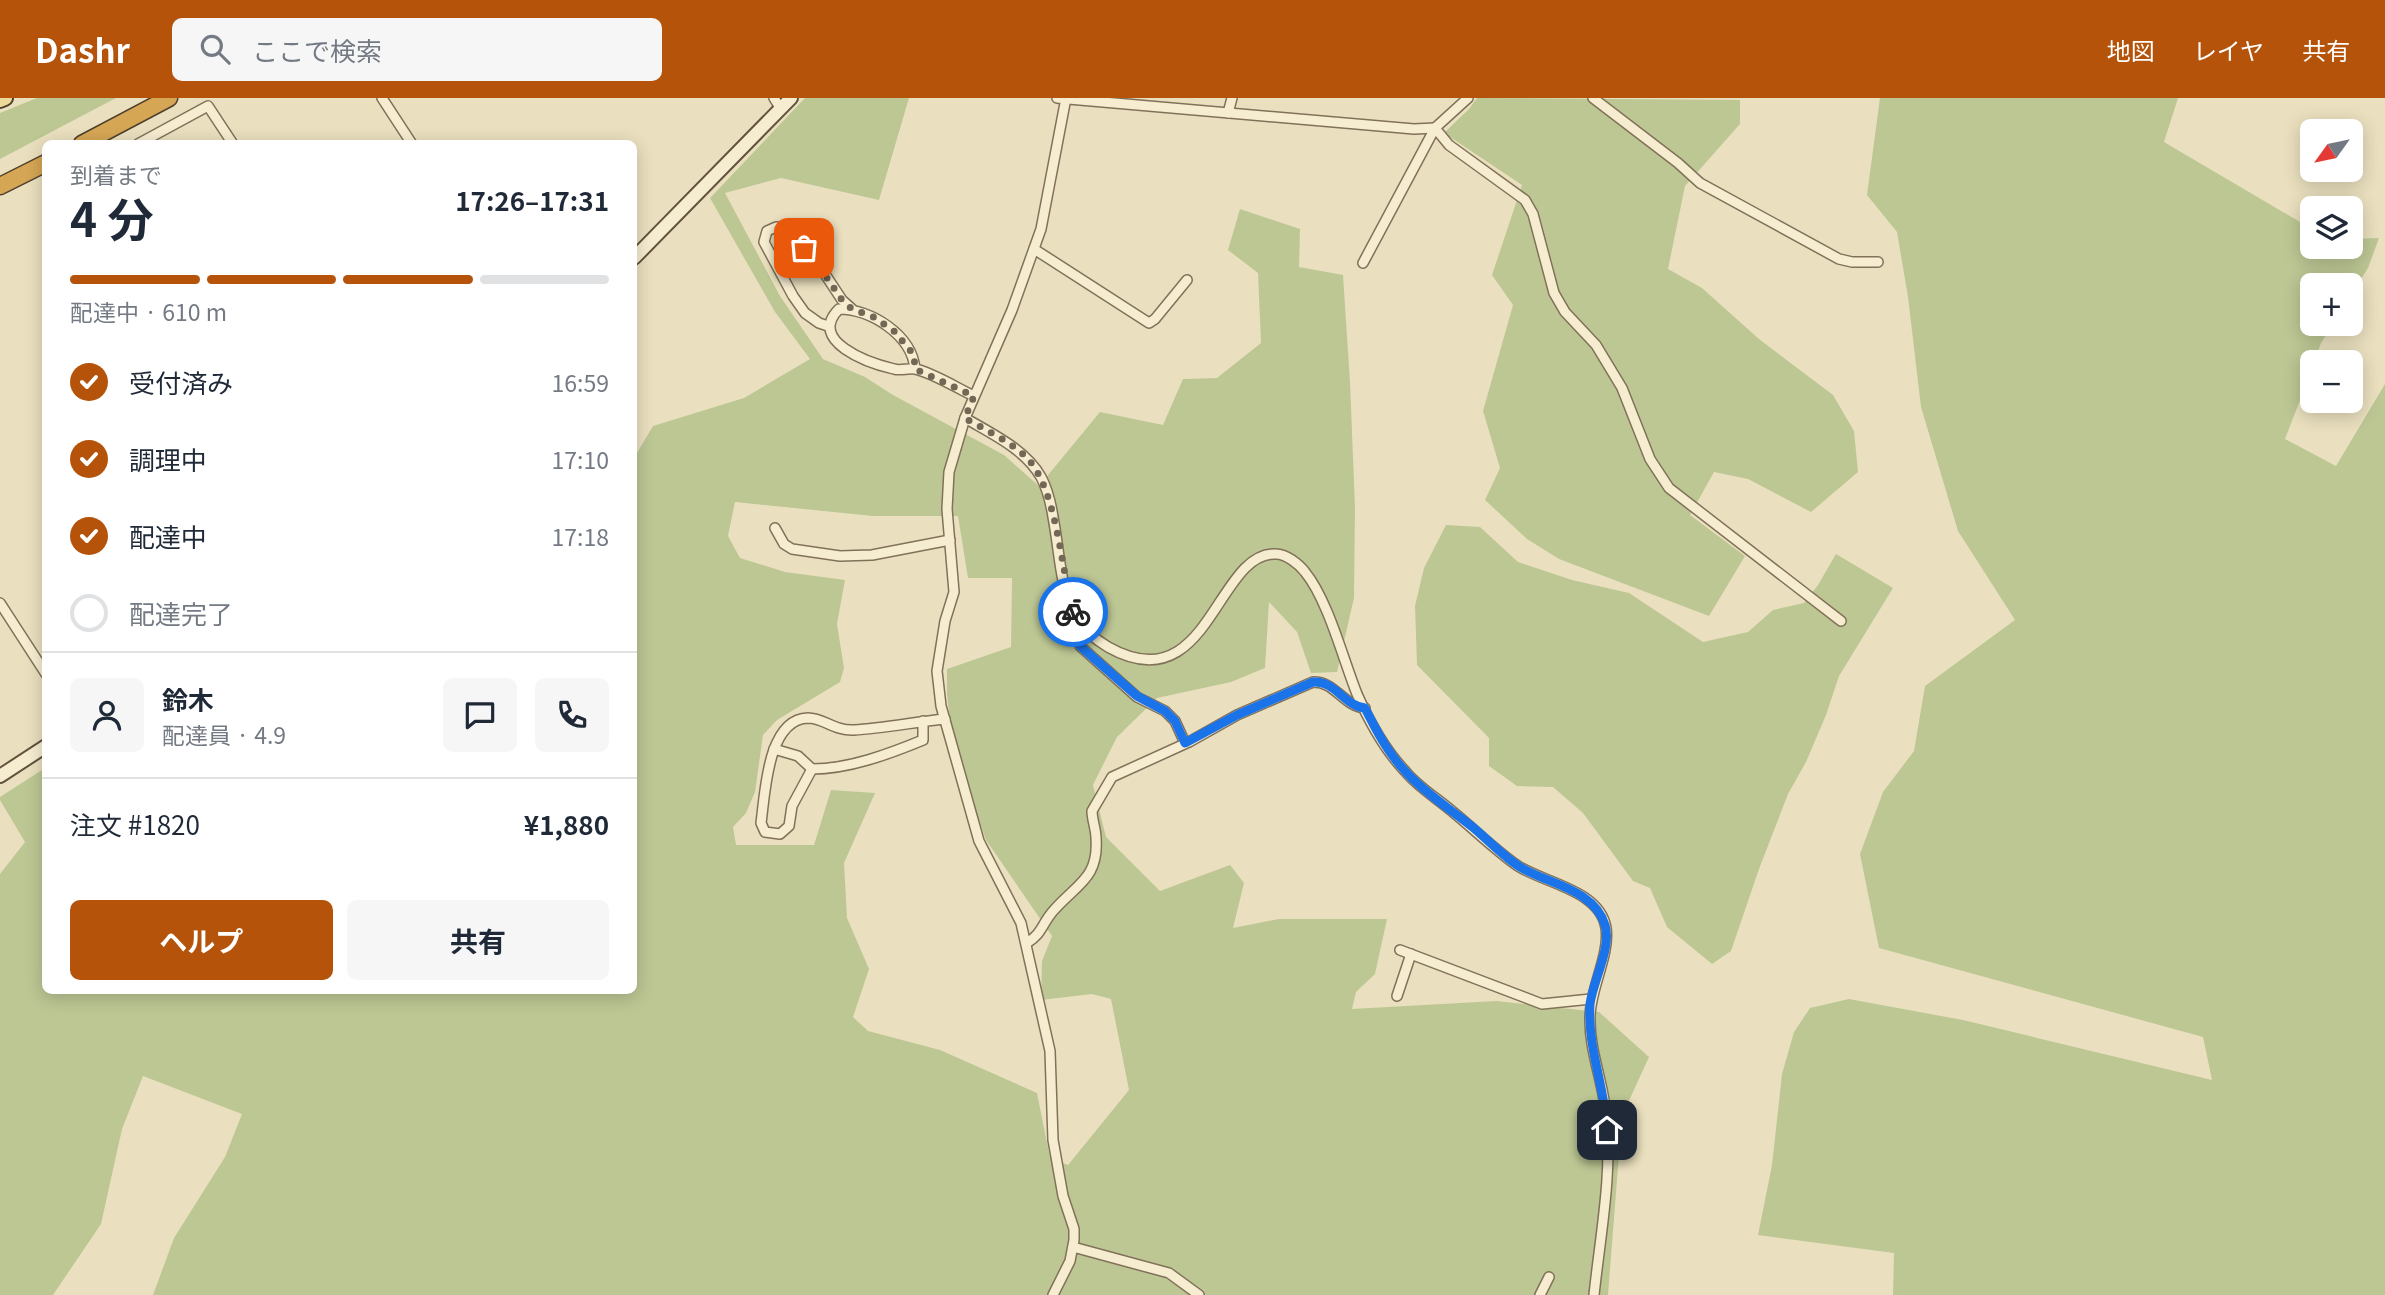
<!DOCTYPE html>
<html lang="ja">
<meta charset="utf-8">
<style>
:root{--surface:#fff;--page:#f6f6f7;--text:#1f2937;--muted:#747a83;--line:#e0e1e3;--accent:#b45309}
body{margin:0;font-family:Georgia,"Noto Sans JP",serif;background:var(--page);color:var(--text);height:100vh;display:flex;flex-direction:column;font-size:26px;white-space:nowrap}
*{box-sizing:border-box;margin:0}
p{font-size:23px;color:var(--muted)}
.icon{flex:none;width:38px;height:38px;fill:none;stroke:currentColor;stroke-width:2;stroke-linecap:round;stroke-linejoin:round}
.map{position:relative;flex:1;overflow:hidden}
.side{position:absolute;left:42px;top:42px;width:595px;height:854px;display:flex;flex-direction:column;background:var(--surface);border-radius:10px;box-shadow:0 4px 18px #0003}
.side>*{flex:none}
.needle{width:46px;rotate:237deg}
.fabs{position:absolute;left:2300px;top:21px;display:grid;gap:14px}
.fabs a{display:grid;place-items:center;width:63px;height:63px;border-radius:10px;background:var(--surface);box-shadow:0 4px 18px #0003;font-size:35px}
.pin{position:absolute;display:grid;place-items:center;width:60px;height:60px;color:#fff;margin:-30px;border-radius:14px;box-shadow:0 4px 10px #0006}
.courier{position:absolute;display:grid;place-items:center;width:70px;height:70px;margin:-35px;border:5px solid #1a73e8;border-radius:50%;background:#fff;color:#222;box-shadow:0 2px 9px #0007}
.head em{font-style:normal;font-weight:700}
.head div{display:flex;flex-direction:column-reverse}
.head{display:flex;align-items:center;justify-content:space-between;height:119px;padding:0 28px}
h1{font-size:46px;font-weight:700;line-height:52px}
.bar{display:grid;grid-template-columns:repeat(4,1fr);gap:10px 7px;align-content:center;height:84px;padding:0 28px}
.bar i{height:9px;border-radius:5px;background:var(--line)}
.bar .active{background:var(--accent)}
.bar p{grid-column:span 4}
.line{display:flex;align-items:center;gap:18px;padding:0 28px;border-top:2px solid var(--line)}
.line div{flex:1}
.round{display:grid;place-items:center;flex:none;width:74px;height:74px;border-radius:10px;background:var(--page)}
ol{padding:0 28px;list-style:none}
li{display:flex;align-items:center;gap:21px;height:77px}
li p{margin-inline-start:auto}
li .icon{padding:7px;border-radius:50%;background:var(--accent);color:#fff;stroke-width:4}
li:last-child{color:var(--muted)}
li i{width:38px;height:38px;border:4px solid var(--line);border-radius:50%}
.button{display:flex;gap:14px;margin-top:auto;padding:14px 28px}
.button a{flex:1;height:80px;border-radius:10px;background:var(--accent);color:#fff;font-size:28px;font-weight:700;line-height:80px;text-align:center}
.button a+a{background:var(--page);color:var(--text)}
header{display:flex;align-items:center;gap:42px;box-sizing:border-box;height:98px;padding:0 35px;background:var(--accent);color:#fff}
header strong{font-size:33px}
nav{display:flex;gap:38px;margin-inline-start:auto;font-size:24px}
.search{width:490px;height:63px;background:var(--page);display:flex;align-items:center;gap:18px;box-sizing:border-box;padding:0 24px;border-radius:10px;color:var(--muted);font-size:26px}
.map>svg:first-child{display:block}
.green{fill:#bdc794;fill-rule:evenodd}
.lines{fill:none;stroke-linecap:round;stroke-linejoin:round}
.street-casing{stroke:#817159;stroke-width:12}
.secondary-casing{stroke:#63523c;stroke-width:16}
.primary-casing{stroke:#4f3f2d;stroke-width:18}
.highway-casing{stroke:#4f3f2d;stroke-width:19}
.street{stroke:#f6edd1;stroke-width:9}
.secondary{stroke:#f6edd1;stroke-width:12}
.primary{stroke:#ecd898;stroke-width:14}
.highway{stroke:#d5a654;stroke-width:16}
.done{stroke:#726855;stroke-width:7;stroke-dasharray:0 12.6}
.route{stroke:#1a73e8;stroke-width:9}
</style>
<header>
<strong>Dashr</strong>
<div class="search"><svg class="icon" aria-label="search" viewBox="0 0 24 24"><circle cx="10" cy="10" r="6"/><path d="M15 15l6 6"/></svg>ここで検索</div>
<nav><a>地図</a><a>レイヤ</a><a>共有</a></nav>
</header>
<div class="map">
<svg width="2385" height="1197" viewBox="0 0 2385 1197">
<rect width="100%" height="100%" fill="#eae0bf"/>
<g class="green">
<path d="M 37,0 L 116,0 L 0,61 L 0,15 Z"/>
<path d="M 805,0 L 909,0 L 879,102 L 781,80 L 725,95 L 780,198 L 823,261 L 865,279 L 893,297 L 1004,357 L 1039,388 L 1100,314 L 1163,327 L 1183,281 L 1217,280 L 1261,245 L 1258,175 L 1228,152 L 1240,111 L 1300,131 L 1299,169 L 1343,177 L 1350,284 L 1355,409 L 1354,500 L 1337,574 L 1311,575 L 1297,534 L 1269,504 L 1265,570 L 1231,584 L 1157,600 L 1117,639 L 1093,687 L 1106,739 L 1160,793 L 1230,767 L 1244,785 L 1233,830 L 1279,821 L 1387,821 L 1375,876 L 1356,894 L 1352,911 L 1496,903 L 1599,914 L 1649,959 L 1622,1018 L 1608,1197 L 153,1197 L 174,1140 L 225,1059 L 242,1016 L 143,978 L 122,1031 L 101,1126 L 53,1197 L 0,1197 L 0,776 L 25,744 L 0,702 L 0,699 L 45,670 L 46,892 L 634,892 L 634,360 L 653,328 L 744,300 L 810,261 L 775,214 L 710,100 ZM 735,404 L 873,418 L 958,418 L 968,480 L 1012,480 L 1011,549 L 947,571 L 947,596 L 953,650 L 986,742 L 1052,838 L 1042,863 L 1041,902 L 1092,896 L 1111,901 L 1129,992 L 1068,1067 L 1050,1060 L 1037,995 L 940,952 L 868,933 L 853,919 L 869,871 L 847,820 L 844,765 L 875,695 L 831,692 L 814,747 L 736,747 L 733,729 L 746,715 L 755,694 L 763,637 L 777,622 L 840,584 L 844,570 L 837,526 L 845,482 L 785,474 L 740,460 L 728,438 Z"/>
<path d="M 1477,0 L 1740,2 L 1740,26 L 1685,88 L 1668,171 L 1702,190 L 1759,241 L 1833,297 L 1854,333 L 1858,374 L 1811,414 L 1748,381 L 1714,374 L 1690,417 L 1745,458 L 1709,518 L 1559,461 L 1527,441 L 1485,402 L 1500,370 L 1483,313 L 1513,207 L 1492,177 L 1522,87 L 1444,35 L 1469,11 Z"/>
<path d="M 1880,0 L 2178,0 L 2164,44 L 2312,131 L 2312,149 L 2350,149 L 2350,141 L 2379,140 L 2368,170 L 2350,198 L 2350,187 L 2312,187 L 2312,226 L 2333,226 L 2321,245 L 2314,264 L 2312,264 L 2312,271 L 2285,341 L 2336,368 L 2385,286 L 2385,1197 L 1893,1197 L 1894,1155 L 1758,1137 L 1772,1067 L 1782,976 L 1794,934 L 1810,910 L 1849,901 L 1963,922 L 2212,982 L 2203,939 L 1879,850 L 1860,756 L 1883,694 L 1914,653 L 1925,588 L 2015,522 L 1958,433 L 1921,309 L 1908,199 L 1897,134 L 1867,97 Z"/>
<path d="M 1446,427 L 1480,429 L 1518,464 L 1572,482 L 1629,495 L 1703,544 L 1748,534 L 1773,512 L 1804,505 L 1818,487 L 1836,456 L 1893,490 L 1839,578 L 1826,617 L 1806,664 L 1788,696 L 1759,771 L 1731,853 L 1712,866 L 1667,829 L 1650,790 L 1633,783 L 1583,715 L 1553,689 L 1517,688 L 1489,668 L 1489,640 L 1417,567 L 1415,508 L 1424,470 Z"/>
</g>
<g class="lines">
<defs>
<g id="street">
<path d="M 382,0 L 412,46"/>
<path d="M 774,0 L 781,11"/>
<path d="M 1057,0 L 1414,31 L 1435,30"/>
<path d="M 1593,0 L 1678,65 L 1700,85 L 1839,161 L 1852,164 L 1878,164"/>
<path d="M 1228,15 L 1232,0"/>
<path d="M 1435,30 L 1449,47 L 1525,102 L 1533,116 L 1554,195 L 1565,214 L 1596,247 L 1622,290 L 1650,361 L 1669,390 L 1841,523"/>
<path d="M 138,46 L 208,8 L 233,46"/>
<path d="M 1034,151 L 1149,225 L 1155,221 L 1187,182"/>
<path d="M 1363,165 L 1435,30 L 1468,0"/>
<path d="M 828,228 L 819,225 L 805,215 L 793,198 L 764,144 L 767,133 L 776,129 L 783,130 L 815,161 L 842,202 L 852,211"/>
<path d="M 915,271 C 912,237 871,211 839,211 C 807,243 868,265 894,271 C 900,273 908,270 915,271 C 931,274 959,291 974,298"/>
<path d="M 965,320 C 992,336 1025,351 1041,379 C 1048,392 1051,406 1053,419 C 1059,450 1060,487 1073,515 C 1079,528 1096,542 1108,549 C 1209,606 1216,453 1276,456 C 1286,456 1299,466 1305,474 C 1328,502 1343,561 1357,596 C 1369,623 1385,652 1405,673 C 1418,689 1438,701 1453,714 C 1474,731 1495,752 1518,768 C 1544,785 1600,792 1606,830 C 1610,857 1590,891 1590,919 C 1589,952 1603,983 1606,1016 C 1613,1074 1600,1139 1594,1197"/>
<path d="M 775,430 L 784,446 L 792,451 L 840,458 L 872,457 L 950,442"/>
<path d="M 0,505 L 46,576"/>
<path d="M 1074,518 L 1073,533 L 1080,548 L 1137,599 L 1165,613 L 1175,623 L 1185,645"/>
<path d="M 774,651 L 798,658 L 812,671 C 849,671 889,656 923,642 L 923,623"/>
<path d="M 812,671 L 792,708 L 789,728 L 780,736 L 765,734 L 761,725 C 765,697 767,621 808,620 C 824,620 834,633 854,632 C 884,630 915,624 945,621"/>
<path d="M 1027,845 C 1043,835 1042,825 1054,812 C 1077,786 1099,780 1096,740 C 1096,731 1092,722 1092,713 L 1112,679 L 1189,644 L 1237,617 L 1313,584 C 1335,583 1343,608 1365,610"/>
<path d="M 1400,852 L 1542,906 L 1591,901"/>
<path d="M 1397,898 L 1411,856"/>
<path d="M 1073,1149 L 1169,1175 L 1199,1197"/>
<path d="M 1053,1197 L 1070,1163 L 1074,1142 L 1074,1131 L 1063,1098 L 1053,1042 L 1050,953 L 1021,825 L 979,743 L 941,608 L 937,573 L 945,523 L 954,494 L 947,411 L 949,374 L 965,320 L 1012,212 L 1041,131 L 1066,0"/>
<path d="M 1540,1197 L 1549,1179"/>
</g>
<g id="secondary">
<path d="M 634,160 L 791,0"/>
<path d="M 0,678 L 46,648"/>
</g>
<path id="primary" d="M 0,2 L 5,0"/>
<g id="highway">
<path d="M 82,46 L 169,0"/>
<path d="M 0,88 L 46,65"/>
</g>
</defs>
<use href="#street" class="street-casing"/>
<use href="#secondary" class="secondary-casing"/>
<use href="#primary" class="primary-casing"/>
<use href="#highway" class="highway-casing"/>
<use href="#street" class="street"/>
<use href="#secondary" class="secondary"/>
<use href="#primary" class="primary"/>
<use href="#highway" class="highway"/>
</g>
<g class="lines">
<path class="done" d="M 804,150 L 814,161 L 842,202 L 852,211 L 872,218 L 894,233 L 914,257 L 915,271 L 974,298 L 965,320 C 985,332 1012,344 1028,361 C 1057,393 1061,470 1073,514"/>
<path class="route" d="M 1073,514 L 1073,533 L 1080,548 L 1137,598 L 1165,613 L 1175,623 L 1185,645 L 1237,617 L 1313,584 C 1335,582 1344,608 1365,610 C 1376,632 1388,655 1405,673 C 1422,693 1454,714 1475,731 C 1489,743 1504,759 1520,769 C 1548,786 1594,791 1605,827 C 1612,849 1593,883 1590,906 C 1587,948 1605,990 1607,1032"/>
</g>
</svg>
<div class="fabs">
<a><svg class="needle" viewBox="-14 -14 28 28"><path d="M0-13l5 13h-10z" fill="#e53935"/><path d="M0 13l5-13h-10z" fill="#747a83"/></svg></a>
<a><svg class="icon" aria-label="layers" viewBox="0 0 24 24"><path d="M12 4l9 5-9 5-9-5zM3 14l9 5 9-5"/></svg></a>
<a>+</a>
<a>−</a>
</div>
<div class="pin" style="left:804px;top:150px;background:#ea580c"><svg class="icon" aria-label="bag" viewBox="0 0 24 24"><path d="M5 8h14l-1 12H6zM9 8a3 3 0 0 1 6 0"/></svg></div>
<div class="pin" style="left:1607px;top:1032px;background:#1f2937"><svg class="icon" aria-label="home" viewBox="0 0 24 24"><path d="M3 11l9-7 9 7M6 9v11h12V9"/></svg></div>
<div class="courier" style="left:1073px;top:514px"><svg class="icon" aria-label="bike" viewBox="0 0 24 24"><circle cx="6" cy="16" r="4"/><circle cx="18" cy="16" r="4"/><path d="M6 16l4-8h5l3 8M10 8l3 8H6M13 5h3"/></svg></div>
<section class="side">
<div class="head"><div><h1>4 分</h1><p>到着まで</p></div><em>17:26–17:31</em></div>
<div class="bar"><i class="active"></i><i class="active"></i><i class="active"></i><i></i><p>配達中 · 610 m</p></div>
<ol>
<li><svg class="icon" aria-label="check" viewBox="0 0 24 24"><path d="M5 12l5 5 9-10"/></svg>受付済み<p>16:59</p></li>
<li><svg class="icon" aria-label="check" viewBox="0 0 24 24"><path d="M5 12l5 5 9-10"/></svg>調理中<p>17:10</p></li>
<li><svg class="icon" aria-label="check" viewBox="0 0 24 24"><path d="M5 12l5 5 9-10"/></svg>配達中<p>17:18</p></li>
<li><i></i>配達完了</li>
</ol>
<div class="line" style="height:126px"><a class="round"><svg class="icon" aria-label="person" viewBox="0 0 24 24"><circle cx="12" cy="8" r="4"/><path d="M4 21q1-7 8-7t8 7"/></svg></a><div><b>鈴木</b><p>配達員 · 4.9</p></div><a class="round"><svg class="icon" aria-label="chat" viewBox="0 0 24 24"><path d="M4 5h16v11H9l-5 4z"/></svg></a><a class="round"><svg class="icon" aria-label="phone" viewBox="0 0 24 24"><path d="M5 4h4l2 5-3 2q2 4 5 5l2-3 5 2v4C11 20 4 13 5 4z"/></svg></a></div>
<div class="line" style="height:91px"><div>注文 #1820</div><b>¥1,880</b></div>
<div class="button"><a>ヘルプ</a><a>共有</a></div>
</section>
</div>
